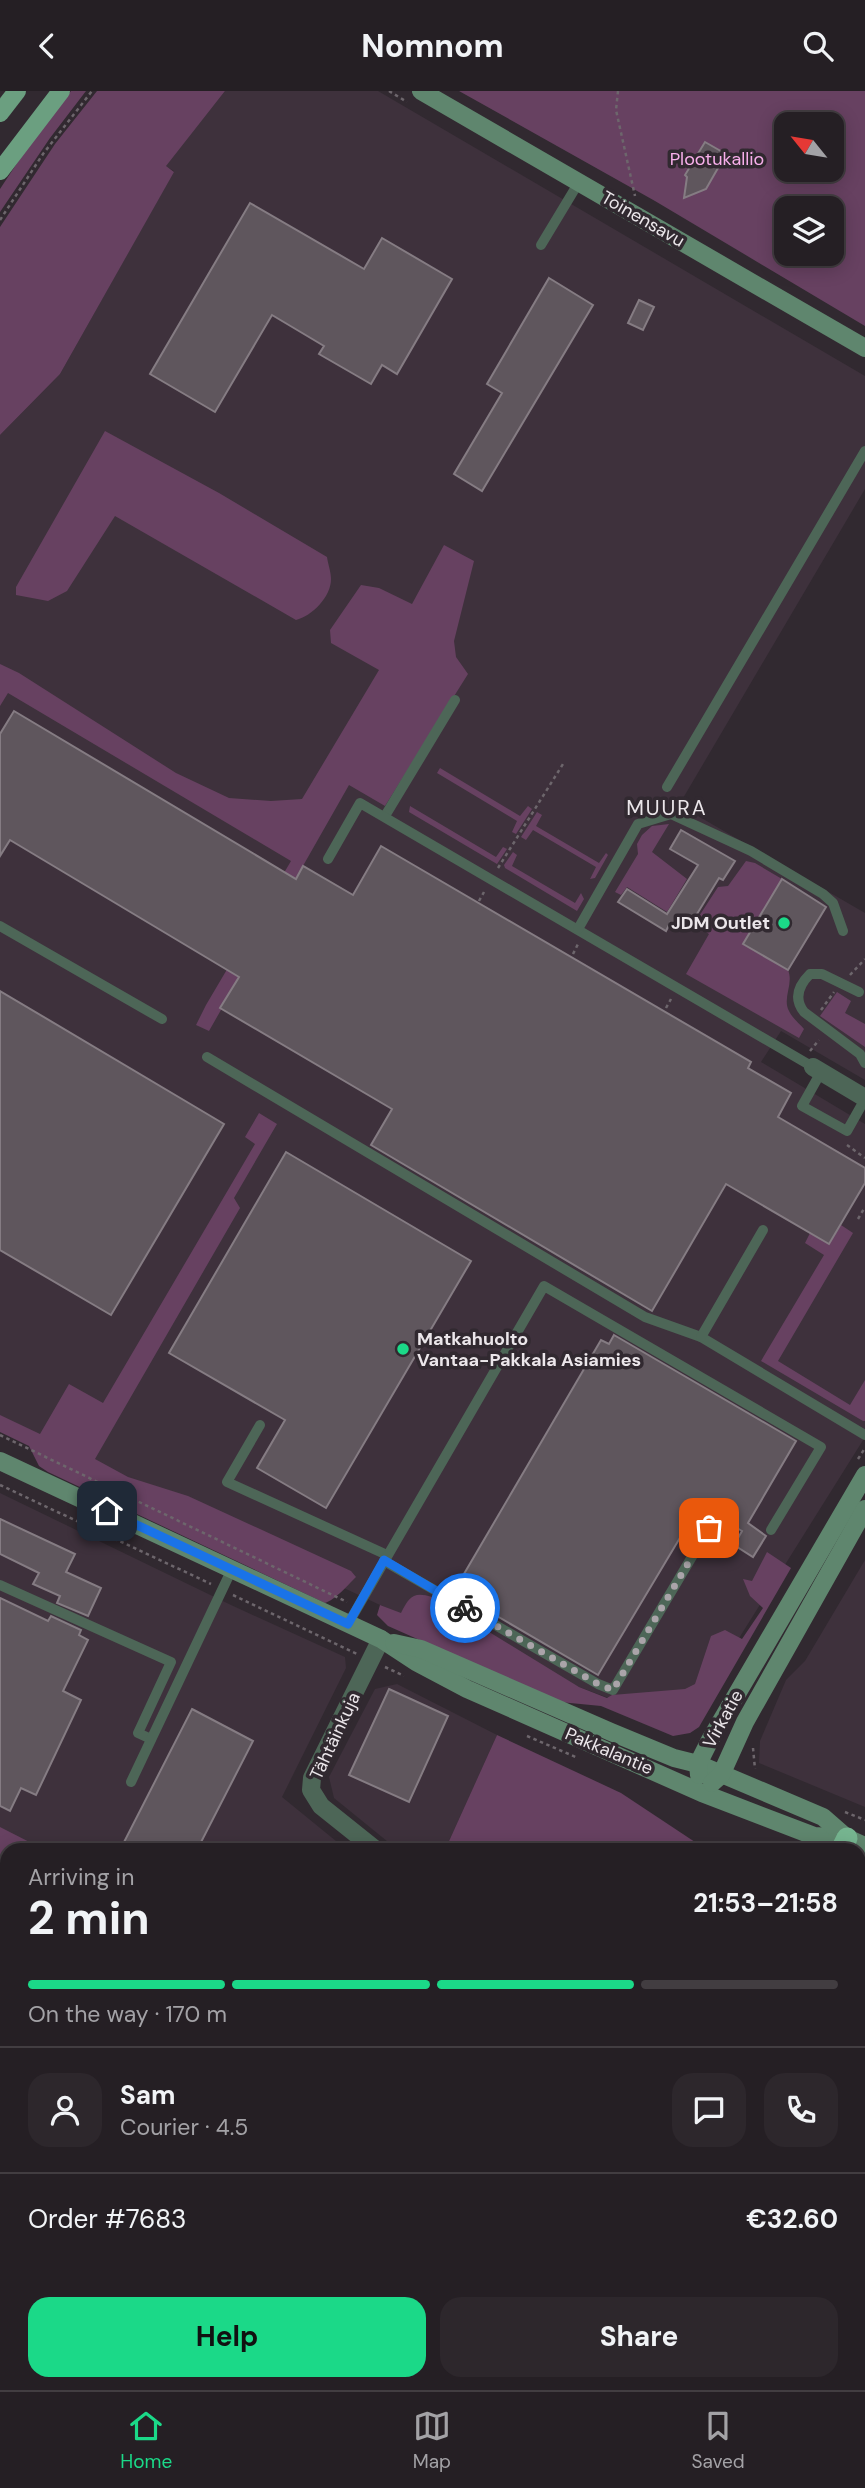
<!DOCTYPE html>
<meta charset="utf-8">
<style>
:root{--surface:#251f24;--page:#2d272c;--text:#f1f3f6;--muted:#a3a2a6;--line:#423d41;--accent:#1bd988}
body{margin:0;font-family:"DM Sans",sans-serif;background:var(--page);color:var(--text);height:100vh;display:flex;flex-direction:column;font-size:26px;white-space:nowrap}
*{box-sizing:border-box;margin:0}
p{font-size:23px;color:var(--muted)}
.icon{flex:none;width:38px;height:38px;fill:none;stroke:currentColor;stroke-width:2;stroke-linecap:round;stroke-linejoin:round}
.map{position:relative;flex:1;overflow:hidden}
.sheet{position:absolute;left:0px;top:1752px;width:866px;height:548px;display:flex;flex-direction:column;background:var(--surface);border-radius:21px 21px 0 0;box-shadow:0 4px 18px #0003,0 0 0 2px var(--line)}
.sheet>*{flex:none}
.needle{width:46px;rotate:300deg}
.tools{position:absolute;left:774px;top:21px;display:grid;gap:14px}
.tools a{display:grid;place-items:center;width:70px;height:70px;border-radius:14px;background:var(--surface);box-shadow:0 4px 18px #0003,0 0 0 2px var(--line);font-size:35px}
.pin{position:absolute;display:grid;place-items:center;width:60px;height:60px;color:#fff;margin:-30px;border-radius:14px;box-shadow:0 4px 10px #0006}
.courier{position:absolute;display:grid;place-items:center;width:70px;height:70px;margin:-35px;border:5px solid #1a73e8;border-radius:50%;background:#fff;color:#222;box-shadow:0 2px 9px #0007}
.overview em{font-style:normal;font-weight:700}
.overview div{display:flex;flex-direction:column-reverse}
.overview{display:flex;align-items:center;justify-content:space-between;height:119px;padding:0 28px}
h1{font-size:46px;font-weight:700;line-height:52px}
.bar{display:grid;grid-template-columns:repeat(4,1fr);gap:10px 7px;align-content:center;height:84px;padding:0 28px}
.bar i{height:9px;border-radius:5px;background:var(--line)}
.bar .current{background:var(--accent)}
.bar p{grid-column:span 4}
.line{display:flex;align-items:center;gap:18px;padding:0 28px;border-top:2px solid var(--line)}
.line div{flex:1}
.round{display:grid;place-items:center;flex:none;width:74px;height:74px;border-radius:21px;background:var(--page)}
.primary-button{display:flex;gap:14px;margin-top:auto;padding:14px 28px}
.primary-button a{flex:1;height:80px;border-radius:21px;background:var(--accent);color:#111;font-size:28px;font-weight:700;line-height:80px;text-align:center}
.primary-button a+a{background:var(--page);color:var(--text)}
header{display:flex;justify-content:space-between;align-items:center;height:91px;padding:0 28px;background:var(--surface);font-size:32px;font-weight:700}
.dock{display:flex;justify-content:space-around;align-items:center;height:98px;border-top:2px solid var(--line);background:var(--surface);font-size:19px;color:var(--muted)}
.dock a{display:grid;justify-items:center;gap:4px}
.dock .current{color:var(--accent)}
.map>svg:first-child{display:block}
.built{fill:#3e313c}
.green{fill:#674161;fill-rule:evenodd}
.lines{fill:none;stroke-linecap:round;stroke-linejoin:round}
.stream{stroke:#5f8a74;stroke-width:5}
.building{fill:#5f565d;stroke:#857c83;stroke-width:2}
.path{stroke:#6d666c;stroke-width:2.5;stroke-dasharray:3.5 3.5;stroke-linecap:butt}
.lane{stroke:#4d6657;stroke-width:10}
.street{stroke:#4d6657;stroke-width:18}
.secondary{stroke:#5f866e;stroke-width:18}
.primary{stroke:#6b9f80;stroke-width:18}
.highway{stroke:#76b590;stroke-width:21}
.done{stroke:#aaa4a9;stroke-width:7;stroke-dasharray:0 12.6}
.route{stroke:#1a73e8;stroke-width:9}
.poi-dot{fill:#1bd988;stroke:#312930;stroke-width:2.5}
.labels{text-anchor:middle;stroke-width:7;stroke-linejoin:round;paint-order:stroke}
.park-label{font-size:18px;fill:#f8afeb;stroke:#312930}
.street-label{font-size:18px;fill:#ebe6ea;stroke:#312930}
.poi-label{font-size:18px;font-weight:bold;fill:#ebe6ea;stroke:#312930;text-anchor:end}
.quarter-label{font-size:21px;letter-spacing:2px;fill:#ebe6ea;stroke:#312930}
</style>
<header><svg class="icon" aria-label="back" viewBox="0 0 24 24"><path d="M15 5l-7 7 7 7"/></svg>Nomnom<svg class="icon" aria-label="search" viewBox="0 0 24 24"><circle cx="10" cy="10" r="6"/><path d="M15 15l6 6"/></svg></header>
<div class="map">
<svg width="865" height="2299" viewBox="0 0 865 2299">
<rect width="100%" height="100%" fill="#312930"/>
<g class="built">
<path d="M 225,0 L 378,0 L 865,285 L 865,398 L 679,714 L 865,822 L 865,989 L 781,940 L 761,971 L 865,1033 L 865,1346 L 684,1635 L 579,1596 L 380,1514 L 0,1335 L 0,344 L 60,283 L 174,80 L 165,75 Z"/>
<path d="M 0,1402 L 231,1514 L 345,1566 L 346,1577 L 282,1706 L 347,1759 L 7,1759 L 0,1842 Z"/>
<path d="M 865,1469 L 865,1716 L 759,1672 L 760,1650 L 786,1589 L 805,1570 Z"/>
<path d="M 397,1593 L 497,1644 L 445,1759 L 398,1759 L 334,1707 L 329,1686 L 375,1598 Z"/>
</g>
<g class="green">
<path d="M 71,0 L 86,0 L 50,47 L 0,121 L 0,98 L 33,48 Z"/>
<path d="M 97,0 L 225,0 L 166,75 L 174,81 L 60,283 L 0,344 L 0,136 L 55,53 Z"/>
<path d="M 459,0 L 865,0 L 865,235 L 655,110 ZM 786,33 L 831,33 L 831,79 L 786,79 ZM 786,117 L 831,117 L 831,163 L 786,163 Z"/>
<path d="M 105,340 L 219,402 L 327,466 C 328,473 331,481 331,488 C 331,506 312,525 296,529 L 115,425 L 67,500 L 48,510 L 16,504 L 16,496 Z"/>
<path d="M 444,454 L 474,470 L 454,550 L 456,566 L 468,583 L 385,715 L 349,694 L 209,940 L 196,934 L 206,914 L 291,770 L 8,602 L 0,615 L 0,573 L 19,582 L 176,682 L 229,707 L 271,710 L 302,708 L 379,579 L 331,552 L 330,539 L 361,494 L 379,497 L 412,513 Z"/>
<path d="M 440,677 L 520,725 L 528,715 L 532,718 L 516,743 L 512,741 L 517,730 L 437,682 Z"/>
<path d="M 410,715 L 496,766 L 503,756 L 507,758 L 497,773 L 409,721 Z"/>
<path d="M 537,721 L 542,724 L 536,735 L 599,772 L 606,762 L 608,764 L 595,787 L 590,788 L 596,776 L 533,739 L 526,749 L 521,746 Z"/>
<path d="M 669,733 L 652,761 L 687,788 L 667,821 L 627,796 L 621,804 L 615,801 L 638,763 L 637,753 L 642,744 L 652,735 Z"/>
<path d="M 513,761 L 517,764 L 512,775 L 575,812 L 581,802 L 584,808 L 577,820 L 505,777 L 504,774 Z"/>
<path d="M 746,770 L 755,772 L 782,788 L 744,852 L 788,879 C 794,893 782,907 789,920 C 792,927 800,933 804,938 L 799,947 L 686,883 L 709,843 L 694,833 L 718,796 L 728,795 Z"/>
<path d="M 837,901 L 851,910 L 845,922 L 865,933 L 865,956 L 820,925 Z"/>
<path d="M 259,1022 L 277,1033 L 234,1107 L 240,1117 L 95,1368 L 128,1386 L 188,1405 L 351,1480 L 356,1486 C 348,1494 335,1509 325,1512 L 48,1381 L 39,1375 L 29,1355 L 0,1341 L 0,1324 L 40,1343 L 69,1293 L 103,1312 L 255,1053 L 245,1046 Z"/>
<path d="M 841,1134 L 853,1142 L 778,1270 L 850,1314 L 865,1289 L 865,1330 L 863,1330 L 761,1270 L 824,1164 L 805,1152 L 810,1142 L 829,1153 Z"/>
<path d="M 767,1461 L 791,1477 L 699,1636 L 690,1642 L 673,1645 L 601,1615 L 560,1611 L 388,1535 L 377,1524 L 380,1514 L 401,1522 C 409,1506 413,1500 432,1506 L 579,1596 L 607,1607 L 612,1604 L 685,1598 L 695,1593 L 711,1545 L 725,1539 L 742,1548 L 763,1517 L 750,1505 L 743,1488 L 752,1490 Z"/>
<path d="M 497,1644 L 621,1702 L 707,1759 L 445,1759 Z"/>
<path d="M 0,1736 L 45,1759 L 7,1759 L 7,2292 L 609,2293 L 608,2299 L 0,2299 Z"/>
<path d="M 859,1802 L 865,1804 L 865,1954 L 859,1953 Z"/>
<path d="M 859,1960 L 865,1961 L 865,2106 L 859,2113 Z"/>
</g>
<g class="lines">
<g class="stream">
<path d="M 0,2085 L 7,2090"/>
<path d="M 160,2292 L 168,2299"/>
</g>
</g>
<g class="building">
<path d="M 705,51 L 726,63 L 706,98 L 684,107 L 687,86 L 685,84 Z"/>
<path d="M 250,112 L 364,178 L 382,147 L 452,188 L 397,283 L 382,274 L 371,293 L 319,263 L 324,255 L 272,224 L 215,321 L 150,283 Z"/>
<path d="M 549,187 L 593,214 L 482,400 L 454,383 L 502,302 L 487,293 Z"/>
<path d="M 639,209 L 654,216 L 643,239 L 628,232 Z"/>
<path d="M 14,620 L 296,788 L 303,775 L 353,804 L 381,755 L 751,971 L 748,977 L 791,1002 L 778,1026 L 865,1077 L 865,1092 L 829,1153 L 726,1093 L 652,1220 L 371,1054 L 392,1018 L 220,917 L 239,886 L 10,749 L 0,765 L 0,643 Z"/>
<path d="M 681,739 L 735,770 L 723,789 L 719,787 L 689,836 L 683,833 L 680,838 L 670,832 L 666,840 L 618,811 L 627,798 L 667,823 L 698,774 L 670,758 Z"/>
<path d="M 782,788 L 826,816 L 788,879 L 743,853 Z"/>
<path d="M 0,900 L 224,1033 L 111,1224 L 0,1159 Z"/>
<path d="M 286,1061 L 471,1170 L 326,1417 L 257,1377 L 285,1329 L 169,1262 Z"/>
<path d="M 614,1244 L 796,1350 L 748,1432 L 766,1445 L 753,1466 L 734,1454 L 742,1440 L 699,1415 L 598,1584 L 454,1500 L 601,1249 L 609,1253 Z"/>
<path d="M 0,1428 L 75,1463 L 66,1481 L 101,1497 L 88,1525 L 57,1512 L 60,1505 L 33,1493 L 39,1482 L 0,1463 Z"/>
<path d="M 0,1507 L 48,1530 L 51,1525 L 81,1539 L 79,1544 L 88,1549 L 63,1600 L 81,1609 L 36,1704 L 21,1697 L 10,1720 L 0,1715 Z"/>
<path d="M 389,1598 L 448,1625 L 409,1711 L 349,1684 Z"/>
<path d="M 192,1618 L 253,1650 L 197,1759 L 120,1759 Z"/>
</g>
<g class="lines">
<g class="path">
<path d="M 389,0 L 407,11"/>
<path d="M 618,0 L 616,19 L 635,105"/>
<path d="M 0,129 L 43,63 L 92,0"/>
<path d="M 498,777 L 563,673"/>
<path d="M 479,810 L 484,801"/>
<path d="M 573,863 L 578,853"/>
<path d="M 850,884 L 865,868"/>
<path d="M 666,917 L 671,908"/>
<path d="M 821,919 L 834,901"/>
<path d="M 810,960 L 819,949"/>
<path d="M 847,1054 L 865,1067"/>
<path d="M 858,1128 L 865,1116"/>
<path d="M 0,1344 L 347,1511"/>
<path d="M 858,1368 L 865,1357"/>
<path d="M 0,1394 L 211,1493"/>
<path d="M 233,1504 L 357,1563"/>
<path d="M 385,1576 L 404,1585"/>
<path d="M 527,1645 L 578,1667"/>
<path d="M 753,1657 L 755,1678"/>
<path d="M 845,1721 L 865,1729"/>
<path d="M 859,1795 L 865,1798"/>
<path d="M 859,1958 L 865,1958"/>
<path d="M 0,1983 L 7,1985"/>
<path d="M 383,2292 L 389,2299"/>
<path d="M 658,2299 L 663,2292"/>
</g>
<g class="lane">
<path d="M 541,154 L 579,91"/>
<path d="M 667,696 L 865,360"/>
<path d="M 385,725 L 455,609"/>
<path d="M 328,768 L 360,712 L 813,976"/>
<path d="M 0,835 L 162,928"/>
<path d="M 578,838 L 638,733 L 671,723 L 751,760 L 823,803 L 833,812 L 843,840"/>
<path d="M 859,901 L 822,883 L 810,883 C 799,894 793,907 804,921 L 860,963 L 865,972"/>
<path d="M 207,966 L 645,1226 L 701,1246 L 865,1344"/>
<path d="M 821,981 L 802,1015 L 847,1040 L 865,1008"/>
<path d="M 701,1246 L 763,1139"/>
<path d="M 260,1334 L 227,1391 L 387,1464"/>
<path d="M 384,1470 L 598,1593 L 613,1599 L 709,1437"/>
<path d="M 0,1494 L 171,1571 L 138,1642 L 151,1648"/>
<path d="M 348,1533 L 544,1195 L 821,1356 L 771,1439"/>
<path d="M 131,1691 L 232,1478"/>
</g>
<g class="street">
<path d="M 813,976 L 865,1007"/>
<path d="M 376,1759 L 321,1715 L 311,1699 L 312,1687 L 381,1548"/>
</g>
<g class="secondary">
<path d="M 421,0 L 865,257"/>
<path d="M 0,1370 L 381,1548 L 416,1571 L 467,1598 L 702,1702 L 814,1745 L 847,1747 L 865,1755"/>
<path d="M 394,1552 L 421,1558 L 611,1641 L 674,1667 L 698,1673 L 823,1726 L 847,1747"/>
<path d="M 699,1684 L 698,1673 L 710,1649 L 865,1384"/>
<path d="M 712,1692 L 721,1684 L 745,1631 L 865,1418"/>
</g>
<g class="primary">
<path d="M 0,22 L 17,0"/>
<path d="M 0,80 L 61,0"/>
</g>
<g class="highway">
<path d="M 841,1759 L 847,1747"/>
<path d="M 859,2158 L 865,2150"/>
<path d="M 859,2231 L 865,2223"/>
<path d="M 859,2271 L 865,2266"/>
<path d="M 690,2299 L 694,2292"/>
<path d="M 749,2299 L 754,2292"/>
<path d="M 805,2299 L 810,2292"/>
<path d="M 831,2299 L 837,2292"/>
</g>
</g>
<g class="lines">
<path class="done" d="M 465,1517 L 598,1593 L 613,1599 L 709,1437"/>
<path class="route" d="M 107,1420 L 348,1533 L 384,1469 L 465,1517"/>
</g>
<g class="poi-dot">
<circle cx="784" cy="832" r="7"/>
<circle cx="403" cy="1258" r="7"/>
</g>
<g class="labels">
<g class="park-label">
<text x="717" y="74">Plootukallio</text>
</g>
<g class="street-label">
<text transform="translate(643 128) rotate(30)" y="6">Toinensavu</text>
<text transform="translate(723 1628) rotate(-61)" y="6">Virkatie</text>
<text transform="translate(335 1645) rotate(-65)" y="6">Tähtäinkuja</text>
<text transform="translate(609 1660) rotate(23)" y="6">Pakkalantie</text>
</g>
<g class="poi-label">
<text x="770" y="838">JDM Outlet</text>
<text x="417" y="1254" text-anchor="start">Matkahuolto<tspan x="417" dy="21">Vantaa-Pakkala Asiamies</tspan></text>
</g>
<g class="quarter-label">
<text x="667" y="724">MUURA</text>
</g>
</g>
</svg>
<div class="tools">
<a><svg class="needle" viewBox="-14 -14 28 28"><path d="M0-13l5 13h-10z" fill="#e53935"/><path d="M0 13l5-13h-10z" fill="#a3a2a6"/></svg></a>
<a><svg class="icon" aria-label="layers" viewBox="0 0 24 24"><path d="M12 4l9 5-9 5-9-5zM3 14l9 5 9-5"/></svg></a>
</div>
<div class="pin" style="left:709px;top:1437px;background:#ea580c"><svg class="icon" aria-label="bag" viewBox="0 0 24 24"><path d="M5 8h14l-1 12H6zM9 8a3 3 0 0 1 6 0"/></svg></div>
<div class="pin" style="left:107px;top:1420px;background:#1f2937"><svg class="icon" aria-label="home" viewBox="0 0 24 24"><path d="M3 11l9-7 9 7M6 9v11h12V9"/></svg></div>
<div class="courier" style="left:465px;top:1517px"><svg class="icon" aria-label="bike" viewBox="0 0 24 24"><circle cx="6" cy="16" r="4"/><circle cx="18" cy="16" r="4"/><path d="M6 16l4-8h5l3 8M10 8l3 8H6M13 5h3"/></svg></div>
<section class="sheet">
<div class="overview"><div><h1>2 min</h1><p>Arriving in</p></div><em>21:53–21:58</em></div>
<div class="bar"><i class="current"></i><i class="current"></i><i class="current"></i><i></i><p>On the way · 170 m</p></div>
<div class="line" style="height:126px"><a class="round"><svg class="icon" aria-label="person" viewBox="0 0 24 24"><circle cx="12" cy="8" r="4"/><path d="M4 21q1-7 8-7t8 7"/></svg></a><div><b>Sam</b><p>Courier · 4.5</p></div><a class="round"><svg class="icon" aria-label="chat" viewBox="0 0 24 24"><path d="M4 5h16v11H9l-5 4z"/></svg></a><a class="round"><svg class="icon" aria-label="phone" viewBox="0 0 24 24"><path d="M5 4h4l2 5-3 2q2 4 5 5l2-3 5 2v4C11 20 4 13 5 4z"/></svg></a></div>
<div class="line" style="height:91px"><div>Order #7683</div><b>€32.60</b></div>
<div class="primary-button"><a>Help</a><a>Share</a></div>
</section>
</div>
<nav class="dock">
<a class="current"><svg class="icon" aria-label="home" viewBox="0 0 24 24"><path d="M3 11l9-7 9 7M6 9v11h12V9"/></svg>Home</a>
<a><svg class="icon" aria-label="map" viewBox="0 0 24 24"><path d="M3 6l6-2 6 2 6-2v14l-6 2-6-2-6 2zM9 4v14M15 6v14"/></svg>Map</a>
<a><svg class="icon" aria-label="saved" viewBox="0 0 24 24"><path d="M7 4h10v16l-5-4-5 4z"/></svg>Saved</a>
</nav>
